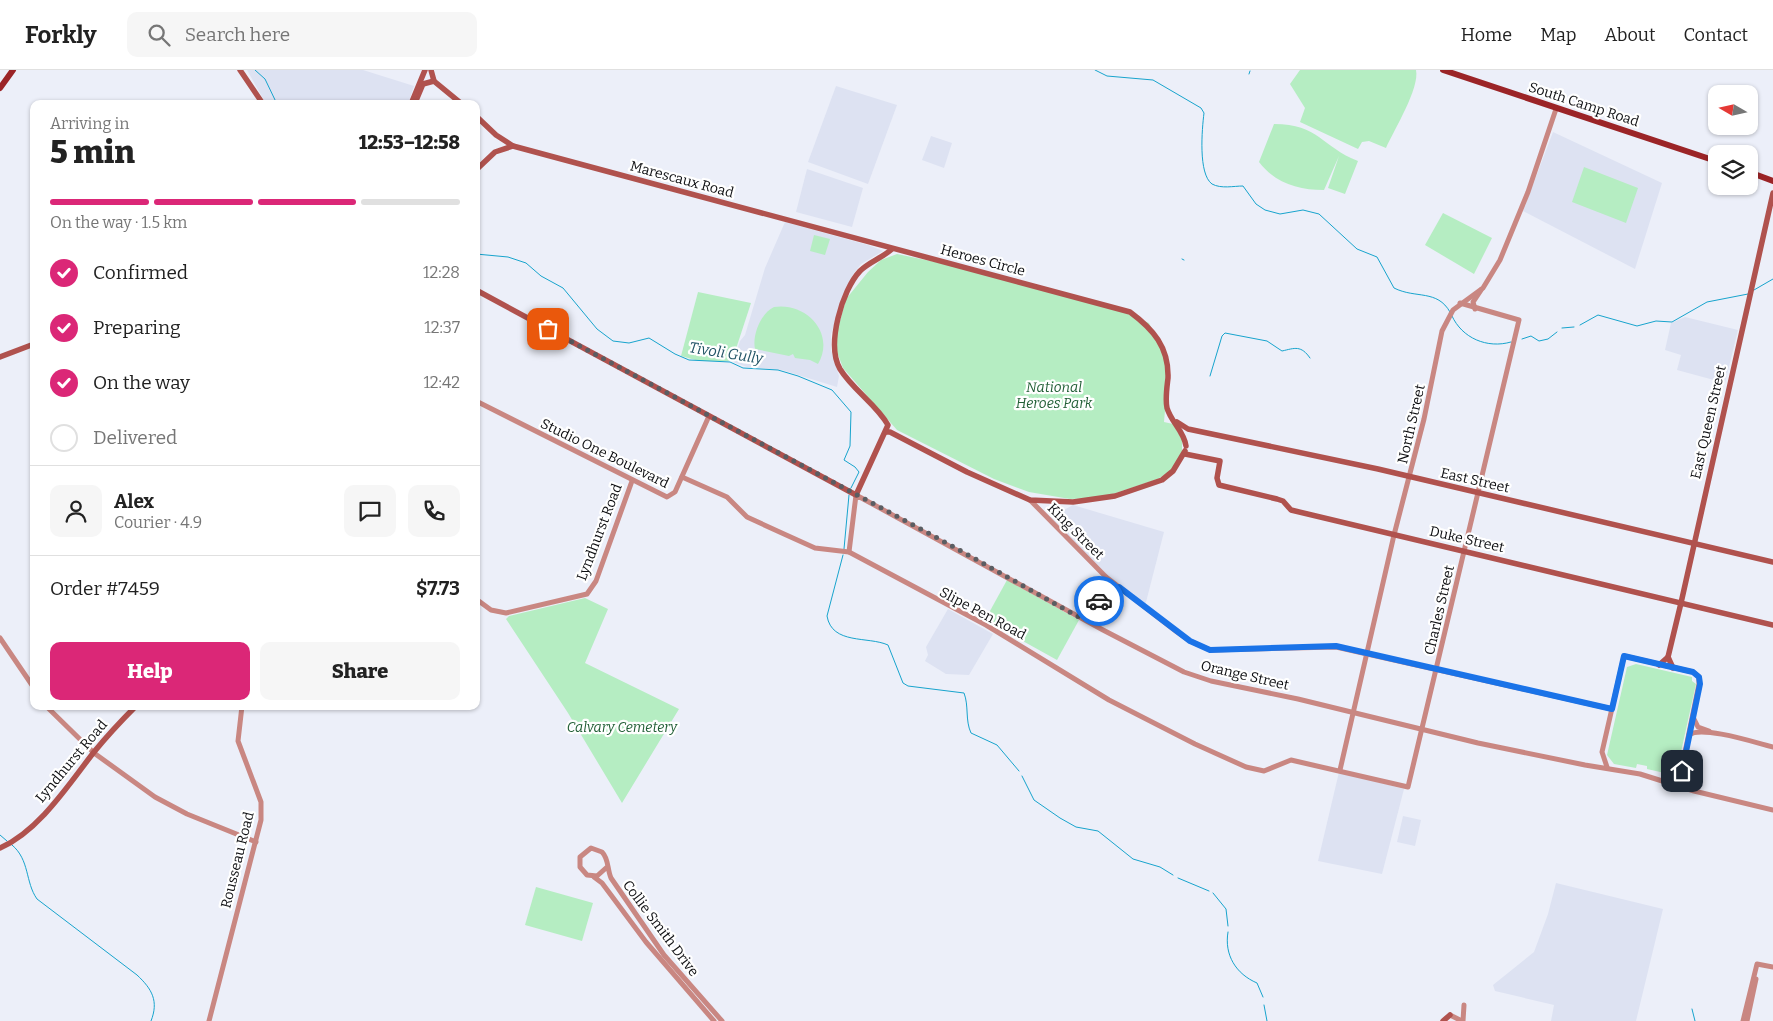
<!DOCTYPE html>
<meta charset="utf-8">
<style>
:root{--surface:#fff;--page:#f6f6f6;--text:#222;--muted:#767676;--line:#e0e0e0;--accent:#db2777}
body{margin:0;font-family:Bitter,serif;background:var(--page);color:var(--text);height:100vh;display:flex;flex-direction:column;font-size:19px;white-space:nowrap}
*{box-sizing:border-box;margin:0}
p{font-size:16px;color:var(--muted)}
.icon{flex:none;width:28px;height:28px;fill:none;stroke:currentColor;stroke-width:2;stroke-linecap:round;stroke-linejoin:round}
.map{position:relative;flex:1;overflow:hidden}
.panel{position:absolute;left:30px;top:30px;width:450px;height:610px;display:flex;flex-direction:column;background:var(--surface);border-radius:10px;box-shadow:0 1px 4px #0004}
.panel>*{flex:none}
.needle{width:32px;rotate:279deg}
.tools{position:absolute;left:1708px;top:15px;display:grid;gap:10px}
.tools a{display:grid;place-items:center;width:50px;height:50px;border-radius:10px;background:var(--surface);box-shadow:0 1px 4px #0004;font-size:25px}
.pin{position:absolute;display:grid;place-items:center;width:42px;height:42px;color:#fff;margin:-21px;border-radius:10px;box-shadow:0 2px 8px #0006}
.courier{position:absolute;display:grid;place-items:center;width:50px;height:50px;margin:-25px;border:4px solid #1a73e8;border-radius:50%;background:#fff;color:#222;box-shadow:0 1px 6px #0007}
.overview em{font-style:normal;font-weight:800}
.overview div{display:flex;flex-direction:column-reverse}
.overview{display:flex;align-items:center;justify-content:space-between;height:85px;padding:0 20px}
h1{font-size:32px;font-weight:800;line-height:38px}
.bar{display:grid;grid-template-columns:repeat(4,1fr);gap:8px 5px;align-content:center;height:60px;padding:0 20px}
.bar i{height:6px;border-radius:4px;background:var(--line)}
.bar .current{background:var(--accent)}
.bar p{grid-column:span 4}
.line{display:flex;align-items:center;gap:12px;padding:0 20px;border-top:1px solid var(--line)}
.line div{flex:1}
.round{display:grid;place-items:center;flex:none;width:52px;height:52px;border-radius:10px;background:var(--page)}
ol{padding:0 20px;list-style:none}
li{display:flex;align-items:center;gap:15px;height:55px}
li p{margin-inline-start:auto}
li .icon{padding:5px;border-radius:50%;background:var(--accent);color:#fff;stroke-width:4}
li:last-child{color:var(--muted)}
li i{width:28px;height:28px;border:2px solid var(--line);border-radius:50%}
.cta{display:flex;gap:10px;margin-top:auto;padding:10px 20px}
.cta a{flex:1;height:58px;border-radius:10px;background:var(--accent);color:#fff;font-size:20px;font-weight:800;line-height:58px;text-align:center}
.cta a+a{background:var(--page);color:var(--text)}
header{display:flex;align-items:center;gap:30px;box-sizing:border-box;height:70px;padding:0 25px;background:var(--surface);border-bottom:1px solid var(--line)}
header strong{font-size:24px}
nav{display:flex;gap:28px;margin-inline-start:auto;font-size:18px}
.search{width:350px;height:45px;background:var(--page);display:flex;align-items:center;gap:12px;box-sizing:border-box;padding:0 18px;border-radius:10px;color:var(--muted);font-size:19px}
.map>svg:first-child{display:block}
.built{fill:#dde2f2}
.green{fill:#b5edc2}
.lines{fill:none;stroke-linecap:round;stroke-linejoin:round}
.stream{stroke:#17a4cd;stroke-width:1}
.tertiary{stroke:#c98782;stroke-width:5}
.secondary{stroke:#b0524e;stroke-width:5.5}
.primary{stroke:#9b2427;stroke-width:6}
.done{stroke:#5b5d62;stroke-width:5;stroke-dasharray:0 9}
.route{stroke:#1a73e8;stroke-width:6}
.labels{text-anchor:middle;stroke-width:4.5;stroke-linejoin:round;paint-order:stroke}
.street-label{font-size:14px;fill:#0d0e11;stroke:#fff}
.park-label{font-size:14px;font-style:italic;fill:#225f36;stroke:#fff}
.water-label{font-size:15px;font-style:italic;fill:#235567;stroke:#fff}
</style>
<header>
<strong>Forkly</strong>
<div class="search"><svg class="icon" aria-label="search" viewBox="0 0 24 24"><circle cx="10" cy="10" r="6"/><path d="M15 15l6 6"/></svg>Search here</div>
<nav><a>Home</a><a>Map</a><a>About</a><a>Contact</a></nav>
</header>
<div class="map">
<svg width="1773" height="951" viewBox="0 0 1773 951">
<rect width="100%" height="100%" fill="#eceff9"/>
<g class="built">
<path d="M 247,0 L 363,0 L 414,16 L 408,34 L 266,34 Z"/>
<path d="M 836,16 L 897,35 L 868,114 L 808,92 Z"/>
<path d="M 1553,62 L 1662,113 L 1635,199 L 1523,141 Z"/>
<path d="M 931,66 L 952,73 L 944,98 L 922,90 Z"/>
<path d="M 807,99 L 863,118 L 852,157 L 796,142 Z"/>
<path d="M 785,152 L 868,175 L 883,181 L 861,194 L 854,203 L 847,216 L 831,264 L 831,280 L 839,306 L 837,317 L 782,300 L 747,297 L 733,292 L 740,271 L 745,265 L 765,198 Z"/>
<path d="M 1685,247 L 1738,260 L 1725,313 L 1677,300 L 1681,285 L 1665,280 L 1671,253 Z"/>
<path d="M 1073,435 L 1164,462 L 1145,536 L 1106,505 L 1051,447 Z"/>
<path d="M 948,539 L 993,564 L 969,605 L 946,604 L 925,591 L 928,585 L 926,577 Z"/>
<path d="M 1339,702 L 1404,719 L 1382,804 L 1318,791 Z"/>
<path d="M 1403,746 L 1421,750 L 1415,776 L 1397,772 Z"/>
<path d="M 1556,813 L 1663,839 L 1636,951 L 1551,951 L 1554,935 L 1495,921 L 1493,915 L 1534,882 L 1548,844 Z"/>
</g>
<g class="green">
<path d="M 1300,0 L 1416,0 C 1420,18 1394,60 1386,78 L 1369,71 L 1362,72 L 1358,79 L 1300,52 L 1305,38 L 1290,14 Z"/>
<path d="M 1274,54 C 1319,54 1322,77 1358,91 L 1345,124 L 1328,118 L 1339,86 L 1324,120 C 1298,120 1275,113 1259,92 Z"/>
<path d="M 1584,97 L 1638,118 L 1626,153 L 1572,132 Z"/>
<path d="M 1443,143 L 1492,168 L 1474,204 L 1425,175 Z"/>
<path d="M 814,165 L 830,169 L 825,185 L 810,181 Z"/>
<path d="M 897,184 L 964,198 L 1117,239 L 1149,253 L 1165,285 L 1168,305 L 1164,352 L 1173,354 L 1182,369 L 1182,384 L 1173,399 L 1158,409 L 1116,423 L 1098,428 L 1070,429 L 1029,422 L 994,409 L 897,360 L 843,298 L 836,279 L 836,266 L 846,229 L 868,202 L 881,190 Z"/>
<path d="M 698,222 L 751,233 L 732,291 L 699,291 L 681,286 Z"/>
<path d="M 774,237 C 806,232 836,263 818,294 L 810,290 L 795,288 L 793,284 L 789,286 L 755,279 C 752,265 761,243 774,237 Z"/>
<path d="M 1007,510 L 1079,550 L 1057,590 L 985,550 Z"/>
<path d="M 585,528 L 608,539 L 585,593 L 679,639 L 622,733 L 568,643 L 506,549 L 509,546 Z"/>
<path d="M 1636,594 L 1692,607 L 1692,611 L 1696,614 L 1677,700 L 1669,704 L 1647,699 L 1647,696 L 1637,694 L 1636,698 L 1614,694 L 1607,685 L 1627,597 Z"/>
<path d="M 536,817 L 593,833 L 582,871 L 525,855 Z"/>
</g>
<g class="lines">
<g class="stream">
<path d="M 255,0 L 265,9 L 277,34"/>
<path d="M 1095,0 L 1107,6 L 1153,10 L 1201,38 L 1204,43 C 1202,59 1198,104 1212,114 C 1221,119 1234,116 1243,116 L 1256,134 L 1265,140 L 1280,144 L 1303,140 L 1319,144 L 1357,179 L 1377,187 L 1394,218 C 1416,229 1437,219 1450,242"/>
<path d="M 1249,4 L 1250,1"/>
<path d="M 476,184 L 508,187 L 526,193 L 541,206 L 563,218 L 597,259 L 613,271 L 629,273 L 649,268 L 675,284 L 689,290 L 730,292 L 743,298 L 778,300 L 798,306 L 832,320 L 851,342 L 850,376 L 844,390 L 855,397 L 859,402 L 851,418"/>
<path d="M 1182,189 L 1184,190"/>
<path d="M 1754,220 L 1773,209"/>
<path d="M 1452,246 C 1462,268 1487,279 1511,272"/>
<path d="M 1580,255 L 1598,245 L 1637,256 L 1656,251 L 1672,252 L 1707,232 L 1748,224"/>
<path d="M 1562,258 L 1574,257"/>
<path d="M 1522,269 L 1531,266 L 1539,271 L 1548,269 L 1557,262"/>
<path d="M 1210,306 L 1222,266 L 1225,263 L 1267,271 L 1282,281 C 1295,278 1301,275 1310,288"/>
<path d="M 844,479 L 849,425"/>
<path d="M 843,485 L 827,546 C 832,575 868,566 888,575 L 903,613 L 908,616 L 964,623 C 969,636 965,650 971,663 L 997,675 L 1019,701"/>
<path d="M 1022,706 L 1034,730 L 1060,748 L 1076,757 L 1098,761 L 1133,789 L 1160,797 L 1173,805"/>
<path d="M 0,765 L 7,771"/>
<path d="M 12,775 C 30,790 25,812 37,829 L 137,905 C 152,919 159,931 151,951"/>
<path d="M 1178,808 L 1209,821"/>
<path d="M 1213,823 L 1226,839 L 1228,856"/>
<path d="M 1228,862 C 1224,885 1236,904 1257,913 L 1263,927"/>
<path d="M 1264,935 L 1267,951"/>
<path d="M 1692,939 L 1695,951"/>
</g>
<g class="tertiary">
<path d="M 1475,239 L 1473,232 L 1481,220"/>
<path d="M 476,331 L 667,427 L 675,422 L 709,346"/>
<path d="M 682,407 L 727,427 L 747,447 L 784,464 L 815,478 L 849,482 L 986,555 L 1109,630 L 1195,674 L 1246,697 L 1264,701 L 1291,690 L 1408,717 L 1519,250 L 1460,233"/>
<path d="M 1030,430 L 1106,507 L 1177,562 L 1190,571 L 1210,580 L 1336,577 L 1612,639"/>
<path d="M 849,482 L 856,425 L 1103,560 L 1184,602 L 1211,611 L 1298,629 L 1478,673 L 1585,695 L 1640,704 L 1694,721 L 1773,740"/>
<path d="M 1104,522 L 1119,517"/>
<path d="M 476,529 L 491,540 L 506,543 L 587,524 L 596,511 L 632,411"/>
<path d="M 1097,555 C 1082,542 1110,523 1106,507"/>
<path d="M 0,568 L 34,618"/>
<path d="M 46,636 L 94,683 L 155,727 L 187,744 L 256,772"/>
<path d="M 1693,647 L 1698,657 L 1709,661"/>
<path d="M 1689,665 C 1701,655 1757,673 1773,677"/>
<path d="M 1607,697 L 1602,682 L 1624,586 L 1693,602 L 1699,607 L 1699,614 L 1680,707 L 1674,713"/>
<path d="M 1340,700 L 1394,465 L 1424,349 L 1442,261 L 1453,240 L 1483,218 L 1500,190 L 1528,122 L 1556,39"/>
<path d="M 606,798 L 597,806 L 587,805 L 580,797 L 580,787 L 591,778 L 602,782 C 609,789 607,799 611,808 L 664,885 L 722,951"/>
<path d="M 594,807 L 602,813 L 646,872 L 714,951"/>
<path d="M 1450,945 L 1462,951"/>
<path d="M 209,951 L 261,750 L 261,732 L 238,671 L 242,636"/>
<path d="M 1463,951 L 1464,935"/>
<path d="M 1743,951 L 1757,894 L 1773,897"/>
<path d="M 1747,951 L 1756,909"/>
</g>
<g class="secondary">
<path d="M 240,0 L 263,34"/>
<path d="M 431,0 L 434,11 L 462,34"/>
<path d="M 415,33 L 423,14 L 434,11"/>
<path d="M 411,34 L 425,0"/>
<path d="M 476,46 L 496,65 L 513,76 L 1130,242 C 1153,259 1169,277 1168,308 C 1167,317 1165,329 1167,338 C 1171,352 1184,361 1186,376"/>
<path d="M 476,100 L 495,82 L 513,76"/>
<path d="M 476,220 L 856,425 L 888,355 C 876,334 853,320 840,299 C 826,275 842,220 860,201 C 869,192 882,188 892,179"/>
<path d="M 0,287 L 34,274"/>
<path d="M 1177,352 L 1188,359 L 1378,399 L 1773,492"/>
<path d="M 886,362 L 890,362 L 967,402 L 1030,430 L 1073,432 L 1115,426 L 1162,410 L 1173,401 L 1185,381"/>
<path d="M 1185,384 L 1220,391 L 1217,408 L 1219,415 L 1277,429 L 1283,431 L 1291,440 L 1773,555"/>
<path d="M 1668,587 L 1673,598"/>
<path d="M 1659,595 L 1668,587 L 1681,533 L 1773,123"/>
<path d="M 0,778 C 39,761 69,714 94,682 C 107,666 121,651 136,636"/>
<path d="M 1443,951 L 1450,945"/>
</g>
<g class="primary">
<path d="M 1443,0 L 1716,91"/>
<path d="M 0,18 L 13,0"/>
<path d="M 1749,102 L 1773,111"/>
</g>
</g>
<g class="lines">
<path class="done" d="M 548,259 L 954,477 L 1084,550 L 1094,540 L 1099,531"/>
<path class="route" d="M 1099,531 L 1104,522 L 1119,517 L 1190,571 L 1210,580 L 1336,576 L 1612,639 L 1624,586 L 1693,602 L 1699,607 L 1700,614 L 1682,701"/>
</g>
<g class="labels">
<g class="street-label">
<text transform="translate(1584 34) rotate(18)" y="5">South Camp Road</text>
<text transform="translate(682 109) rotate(15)" y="5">Marescaux Road</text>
<text transform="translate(983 190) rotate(15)" y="5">Heroes Circle</text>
<text transform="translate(1708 352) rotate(-77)" y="5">East Queen Street</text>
<text transform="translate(1411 354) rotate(-77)" y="5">North Street</text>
<text transform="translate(605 383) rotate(26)" y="5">Studio One Boulevard</text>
<text transform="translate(1475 410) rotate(13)" y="5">East Street</text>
<text transform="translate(1076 461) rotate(45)" y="5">King Street</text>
<text transform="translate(599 462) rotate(-69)" y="5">Lyndhurst Road</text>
<text transform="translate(1467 469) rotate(13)" y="5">Duke Street</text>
<text transform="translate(1439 540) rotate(-77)" y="5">Charles Street</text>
<text transform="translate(983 543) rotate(28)" y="5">Slipe Pen Road</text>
<text transform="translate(1245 605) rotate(13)" y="5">Orange Street</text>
<text transform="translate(71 691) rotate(-50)" y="5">Lyndhurst Road</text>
<text transform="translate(237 790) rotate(-76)" y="5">Rousseau Road</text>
<text transform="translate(661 858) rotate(53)" y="5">Collie Smith Drive</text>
</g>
<g class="park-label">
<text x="1054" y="322">National<tspan x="1054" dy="16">Heroes Park</tspan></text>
<text x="622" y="662">Calvary Cemetery</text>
</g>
<g class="water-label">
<text transform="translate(726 283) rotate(9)" y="5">Tivoli Gully</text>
</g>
</g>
</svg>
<div class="tools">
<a><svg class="needle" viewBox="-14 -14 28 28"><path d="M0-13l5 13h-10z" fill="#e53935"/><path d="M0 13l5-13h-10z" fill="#767676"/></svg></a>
<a><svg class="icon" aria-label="layers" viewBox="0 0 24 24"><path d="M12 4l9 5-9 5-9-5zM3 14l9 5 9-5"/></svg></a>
</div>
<div class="pin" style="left:548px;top:259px;background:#ea580c"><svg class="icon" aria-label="bag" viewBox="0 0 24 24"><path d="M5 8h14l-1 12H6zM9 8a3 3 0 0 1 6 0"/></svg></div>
<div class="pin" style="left:1682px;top:701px;background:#1f2937"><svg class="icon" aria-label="home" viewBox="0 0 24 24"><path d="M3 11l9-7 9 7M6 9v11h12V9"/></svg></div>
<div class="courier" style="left:1099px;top:531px"><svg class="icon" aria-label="car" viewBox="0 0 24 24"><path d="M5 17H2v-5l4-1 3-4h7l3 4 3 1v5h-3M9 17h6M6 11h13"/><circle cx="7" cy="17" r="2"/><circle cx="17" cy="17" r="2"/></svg></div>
<section class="panel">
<div class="overview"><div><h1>5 min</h1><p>Arriving in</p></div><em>12:53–12:58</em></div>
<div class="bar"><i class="current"></i><i class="current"></i><i class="current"></i><i></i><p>On the way · 1.5 km</p></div>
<ol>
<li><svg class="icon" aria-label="check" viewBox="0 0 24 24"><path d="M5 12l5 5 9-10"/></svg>Confirmed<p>12:28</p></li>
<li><svg class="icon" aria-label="check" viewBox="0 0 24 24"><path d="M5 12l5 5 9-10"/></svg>Preparing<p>12:37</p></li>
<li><svg class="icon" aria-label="check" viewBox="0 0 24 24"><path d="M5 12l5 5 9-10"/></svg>On the way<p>12:42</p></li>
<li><i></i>Delivered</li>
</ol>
<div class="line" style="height:90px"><a class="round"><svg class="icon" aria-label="person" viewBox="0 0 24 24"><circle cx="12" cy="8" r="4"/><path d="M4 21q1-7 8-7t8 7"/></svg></a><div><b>Alex</b><p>Courier · 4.9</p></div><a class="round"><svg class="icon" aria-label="chat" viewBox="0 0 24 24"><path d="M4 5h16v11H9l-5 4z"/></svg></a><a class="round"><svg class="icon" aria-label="phone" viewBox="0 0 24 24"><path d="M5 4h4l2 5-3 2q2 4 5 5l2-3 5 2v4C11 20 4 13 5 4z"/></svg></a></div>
<div class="line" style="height:65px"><div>Order #7459</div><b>$7.73</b></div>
<div class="cta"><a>Help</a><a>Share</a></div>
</section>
</div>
